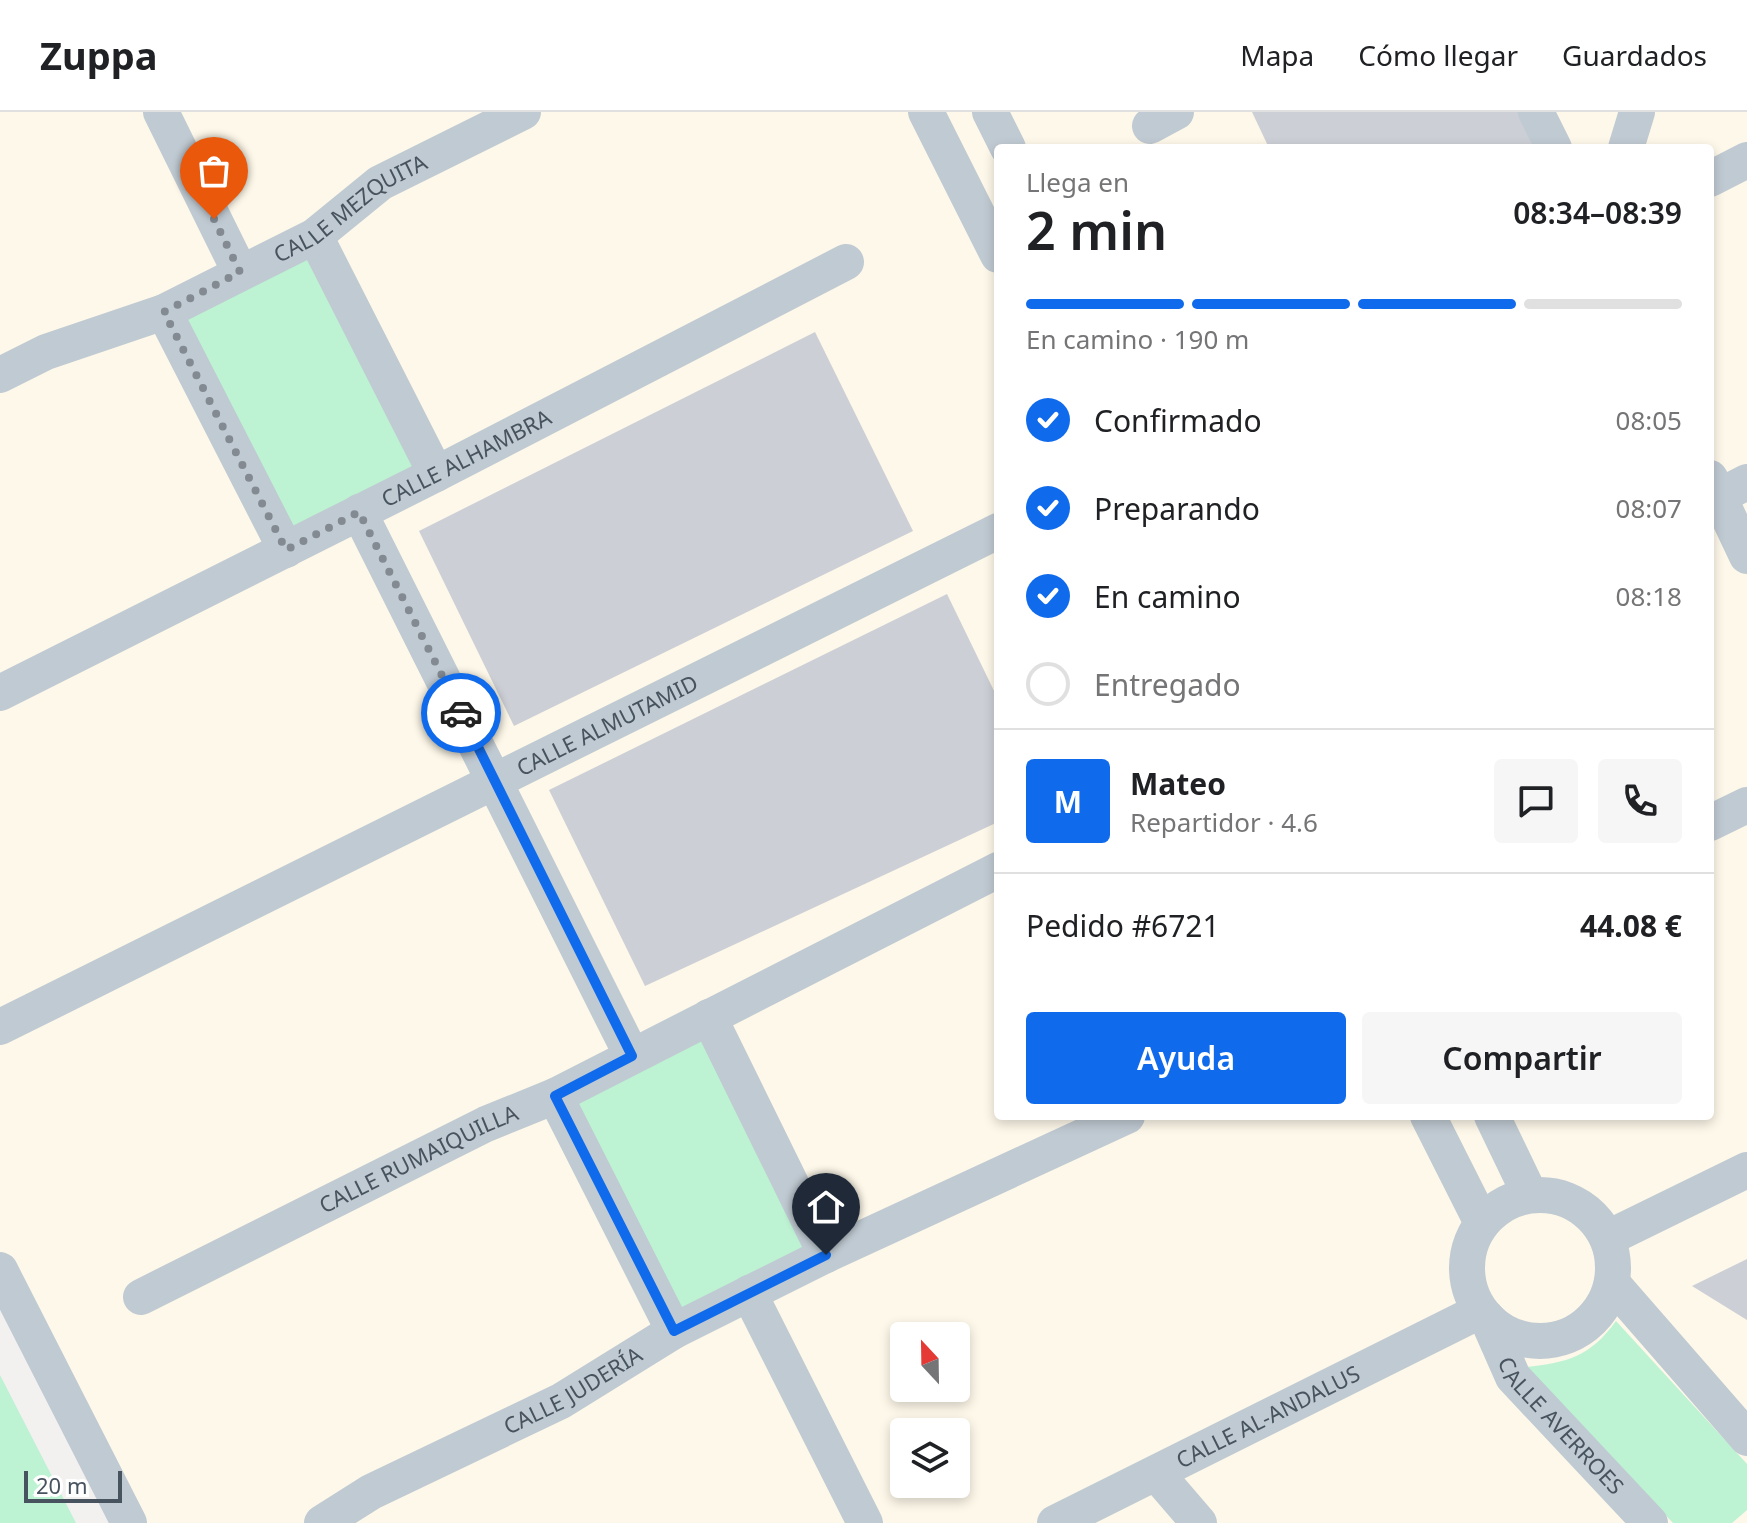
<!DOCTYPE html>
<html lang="es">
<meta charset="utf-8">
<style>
:root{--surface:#fff;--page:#f6f6f6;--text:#202124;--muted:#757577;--line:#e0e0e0;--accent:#106bec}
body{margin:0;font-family:"Noto Sans",sans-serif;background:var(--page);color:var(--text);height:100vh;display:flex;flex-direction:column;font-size:30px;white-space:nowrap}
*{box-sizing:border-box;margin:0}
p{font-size:26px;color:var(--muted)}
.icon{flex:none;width:44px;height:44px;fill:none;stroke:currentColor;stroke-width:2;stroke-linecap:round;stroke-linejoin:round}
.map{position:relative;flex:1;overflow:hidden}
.side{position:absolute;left:994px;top:32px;width:720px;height:976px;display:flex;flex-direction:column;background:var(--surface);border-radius:8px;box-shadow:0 4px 12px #0003}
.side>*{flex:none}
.needle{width:52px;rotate:338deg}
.tools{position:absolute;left:890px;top:1210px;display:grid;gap:16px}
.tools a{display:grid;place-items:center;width:80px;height:80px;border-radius:8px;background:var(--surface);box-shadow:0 4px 12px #0003;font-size:40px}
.scale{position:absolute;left:24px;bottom:20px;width:98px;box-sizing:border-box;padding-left:8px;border:4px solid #47535f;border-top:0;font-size:22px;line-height:28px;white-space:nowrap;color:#47535f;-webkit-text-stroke:6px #fff;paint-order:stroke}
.pin{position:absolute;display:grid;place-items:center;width:68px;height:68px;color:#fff;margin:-82px -34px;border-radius:50% 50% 50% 0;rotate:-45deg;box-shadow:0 0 8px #0007}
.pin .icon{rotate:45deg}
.courier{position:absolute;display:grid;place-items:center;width:80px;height:80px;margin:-40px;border:6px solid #106bec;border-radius:50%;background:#fff;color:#222;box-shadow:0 2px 10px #0007}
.overview em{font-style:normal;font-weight:600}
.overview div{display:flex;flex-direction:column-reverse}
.overview{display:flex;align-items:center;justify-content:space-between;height:136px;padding:0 32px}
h1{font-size:52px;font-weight:600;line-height:60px}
.bar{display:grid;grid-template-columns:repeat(4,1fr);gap:12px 8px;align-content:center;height:96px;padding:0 32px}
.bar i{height:10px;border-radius:6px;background:var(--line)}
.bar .active{background:var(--accent)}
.bar p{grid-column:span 4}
.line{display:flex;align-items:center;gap:20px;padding:0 32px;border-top:2px solid var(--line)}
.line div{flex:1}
.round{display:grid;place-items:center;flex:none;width:84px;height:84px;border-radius:8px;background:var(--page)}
ol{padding:0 32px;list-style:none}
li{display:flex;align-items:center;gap:24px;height:88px}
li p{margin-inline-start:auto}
li .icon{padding:8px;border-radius:50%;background:var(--accent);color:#fff;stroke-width:4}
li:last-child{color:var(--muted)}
li i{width:44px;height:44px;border:4px solid var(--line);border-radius:50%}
.action{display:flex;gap:16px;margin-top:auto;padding:16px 32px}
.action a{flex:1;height:92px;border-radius:8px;background:var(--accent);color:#fff;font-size:32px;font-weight:600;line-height:92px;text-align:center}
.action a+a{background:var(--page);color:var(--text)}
header{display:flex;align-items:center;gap:48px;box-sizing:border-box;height:112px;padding:0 40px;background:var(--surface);border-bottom:2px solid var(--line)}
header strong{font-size:38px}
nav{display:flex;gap:44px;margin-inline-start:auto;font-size:28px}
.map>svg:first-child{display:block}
.commercial{fill:#fdf8e9;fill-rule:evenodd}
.green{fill:#bdf2d3}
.building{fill:#cccfd5}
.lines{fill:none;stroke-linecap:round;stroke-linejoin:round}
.street{stroke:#c0cad2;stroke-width:36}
.done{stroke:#838a92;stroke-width:8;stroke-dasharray:0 14.4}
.route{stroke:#106bec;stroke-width:10}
.labels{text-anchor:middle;stroke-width:8;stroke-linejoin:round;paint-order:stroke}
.street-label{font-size:22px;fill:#47535f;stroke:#fff}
</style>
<header>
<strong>Zuppa</strong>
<nav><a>Mapa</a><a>Cómo llegar</a><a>Guardados</a></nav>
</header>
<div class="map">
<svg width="1747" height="1411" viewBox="0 0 1747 1411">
<rect width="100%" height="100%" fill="#f3f0f0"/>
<path class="commercial" d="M 0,0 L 1747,0 L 1747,1411 L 127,1411 L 0,1158 ZM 998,36 L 1710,36 L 1710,1004 L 998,1004 ZM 904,1224 L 956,1224 L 956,1276 L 904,1276 ZM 904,1320 L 956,1320 L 956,1372 L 904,1372 Z"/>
<g class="green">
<path d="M 311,140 L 422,359 L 292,425 L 181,207 Z"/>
<path d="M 699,922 L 811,1140 L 681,1207 L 569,988 Z"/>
<path d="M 1616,1209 L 1747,1352 L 1747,1398 L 1732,1411 L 1673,1411 L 1526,1255 C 1567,1251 1591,1244 1616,1209 Z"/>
<path d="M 0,1263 L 76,1411 L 0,1411 Z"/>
</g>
<g class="building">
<path d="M 1252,0 L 1523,0 L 1541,36 L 1269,36 Z"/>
<path d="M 815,220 L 913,419 L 514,614 L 419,419 Z"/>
<path d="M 947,482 L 998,587 L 998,710 L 645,874 L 549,678 Z"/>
<path d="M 1747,1147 L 1747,1208 L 1692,1174 Z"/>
</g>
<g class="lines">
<g class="street">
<path d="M 161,0 L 240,160"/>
<path d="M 926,0 L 998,143"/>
<path d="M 990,0 L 1008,36"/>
<path d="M 1536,0 L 1554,36"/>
<path d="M 1150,14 L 1176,0"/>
<path d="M 1626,36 L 1637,0"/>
<path d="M 1710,67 L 1747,48"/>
<path d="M 315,124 L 436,362"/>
<path d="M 164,200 L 286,438"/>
<path id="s1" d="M 0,263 L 46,240 L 164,200 L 315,124 L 380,71 L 523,0"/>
<path d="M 1710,366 L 1747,444"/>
<path d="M 1710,389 L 1747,370"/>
<path d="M 359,400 L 632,944"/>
<path id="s2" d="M 0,581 L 436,362 L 846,150"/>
<path d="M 1710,711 L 1747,693"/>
<path d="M 709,905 L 826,1143"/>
<path id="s3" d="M 0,915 L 998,419"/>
<path d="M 555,984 L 674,1219"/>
<path d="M 1428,1004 L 1482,1111"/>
<path d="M 1492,1004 L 1530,1083"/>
<circle cx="1540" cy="1156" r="73"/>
<path d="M 1608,1126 L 1747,1058"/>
<path d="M 0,1158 L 129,1411"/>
<path d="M 1612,1171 L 1747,1326"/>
<path d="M 749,1181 L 865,1411"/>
<path id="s4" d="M 141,1185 L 486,1012 L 555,984 L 998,758"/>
<path id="s5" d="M 1487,1206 L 1513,1265 L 1650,1411"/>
<path d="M 1156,1361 L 1199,1411"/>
<path id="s6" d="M 322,1411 L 371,1380 L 561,1289 L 674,1219 L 826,1143 L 1127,1004"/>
<path id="s7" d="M 1055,1411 L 1480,1199"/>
</g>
</g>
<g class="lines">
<path class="done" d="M 214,107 L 240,160 L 164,200 L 286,438 L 359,400 L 461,601"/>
<path class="route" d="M 461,601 L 632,944 L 555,984 L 674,1219 L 826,1143"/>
</g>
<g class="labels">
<g class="street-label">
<text dy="8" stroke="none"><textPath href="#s1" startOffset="390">CALLE MEZQUITA</textPath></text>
<text dy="8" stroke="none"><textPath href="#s2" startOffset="522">CALLE ALHAMBRA</textPath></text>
<text dy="8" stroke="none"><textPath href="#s3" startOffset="678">CALLE ALMUTAMID</textPath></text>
<text dy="8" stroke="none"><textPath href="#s4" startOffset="310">CALLE RUMAIQUILLA</textPath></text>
<text dy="8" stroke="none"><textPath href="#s6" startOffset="284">CALLE JUDERÍA</textPath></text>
<text dy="8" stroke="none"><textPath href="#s7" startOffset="238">CALLE AL-ANDALUS</textPath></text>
<text dy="8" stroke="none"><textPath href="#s5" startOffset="132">CALLE AVERROES</textPath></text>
</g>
</g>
</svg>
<div class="tools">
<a><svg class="needle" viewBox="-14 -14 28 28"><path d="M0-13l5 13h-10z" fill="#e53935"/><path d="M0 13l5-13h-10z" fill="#757577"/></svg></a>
<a><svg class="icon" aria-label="layers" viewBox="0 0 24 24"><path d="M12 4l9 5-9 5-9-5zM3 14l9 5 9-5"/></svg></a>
</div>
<div class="scale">20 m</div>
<div class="pin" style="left:214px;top:107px;background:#ea580c"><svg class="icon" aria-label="bag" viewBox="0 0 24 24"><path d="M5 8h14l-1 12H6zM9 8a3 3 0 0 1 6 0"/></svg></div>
<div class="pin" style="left:826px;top:1143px;background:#1f2937"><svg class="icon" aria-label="home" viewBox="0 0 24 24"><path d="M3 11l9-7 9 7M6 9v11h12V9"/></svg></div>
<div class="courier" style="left:461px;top:601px"><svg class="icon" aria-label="car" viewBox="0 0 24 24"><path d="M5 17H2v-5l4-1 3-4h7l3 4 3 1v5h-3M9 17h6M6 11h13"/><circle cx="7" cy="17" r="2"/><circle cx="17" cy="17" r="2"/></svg></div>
<section class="side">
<div class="overview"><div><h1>2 min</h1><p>Llega en</p></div><em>08:34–08:39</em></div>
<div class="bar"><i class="active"></i><i class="active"></i><i class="active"></i><i></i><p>En camino · 190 m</p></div>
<ol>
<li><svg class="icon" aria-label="check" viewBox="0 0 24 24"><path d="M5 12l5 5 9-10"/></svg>Confirmado<p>08:05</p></li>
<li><svg class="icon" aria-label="check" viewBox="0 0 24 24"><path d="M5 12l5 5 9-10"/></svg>Preparando<p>08:07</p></li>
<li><svg class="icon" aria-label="check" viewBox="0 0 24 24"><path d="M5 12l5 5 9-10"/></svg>En camino<p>08:18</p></li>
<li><i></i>Entregado</li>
</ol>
<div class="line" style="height:144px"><b class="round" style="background:var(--accent);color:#fff">M</b><div><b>Mateo</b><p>Repartidor · 4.6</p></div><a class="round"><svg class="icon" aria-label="chat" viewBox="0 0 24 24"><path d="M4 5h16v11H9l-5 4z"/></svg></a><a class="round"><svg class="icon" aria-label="phone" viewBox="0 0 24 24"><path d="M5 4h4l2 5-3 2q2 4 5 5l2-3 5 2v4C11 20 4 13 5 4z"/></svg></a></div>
<div class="line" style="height:104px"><div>Pedido #6721</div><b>44.08 €</b></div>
<div class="action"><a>Ayuda</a><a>Compartir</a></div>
</section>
</div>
